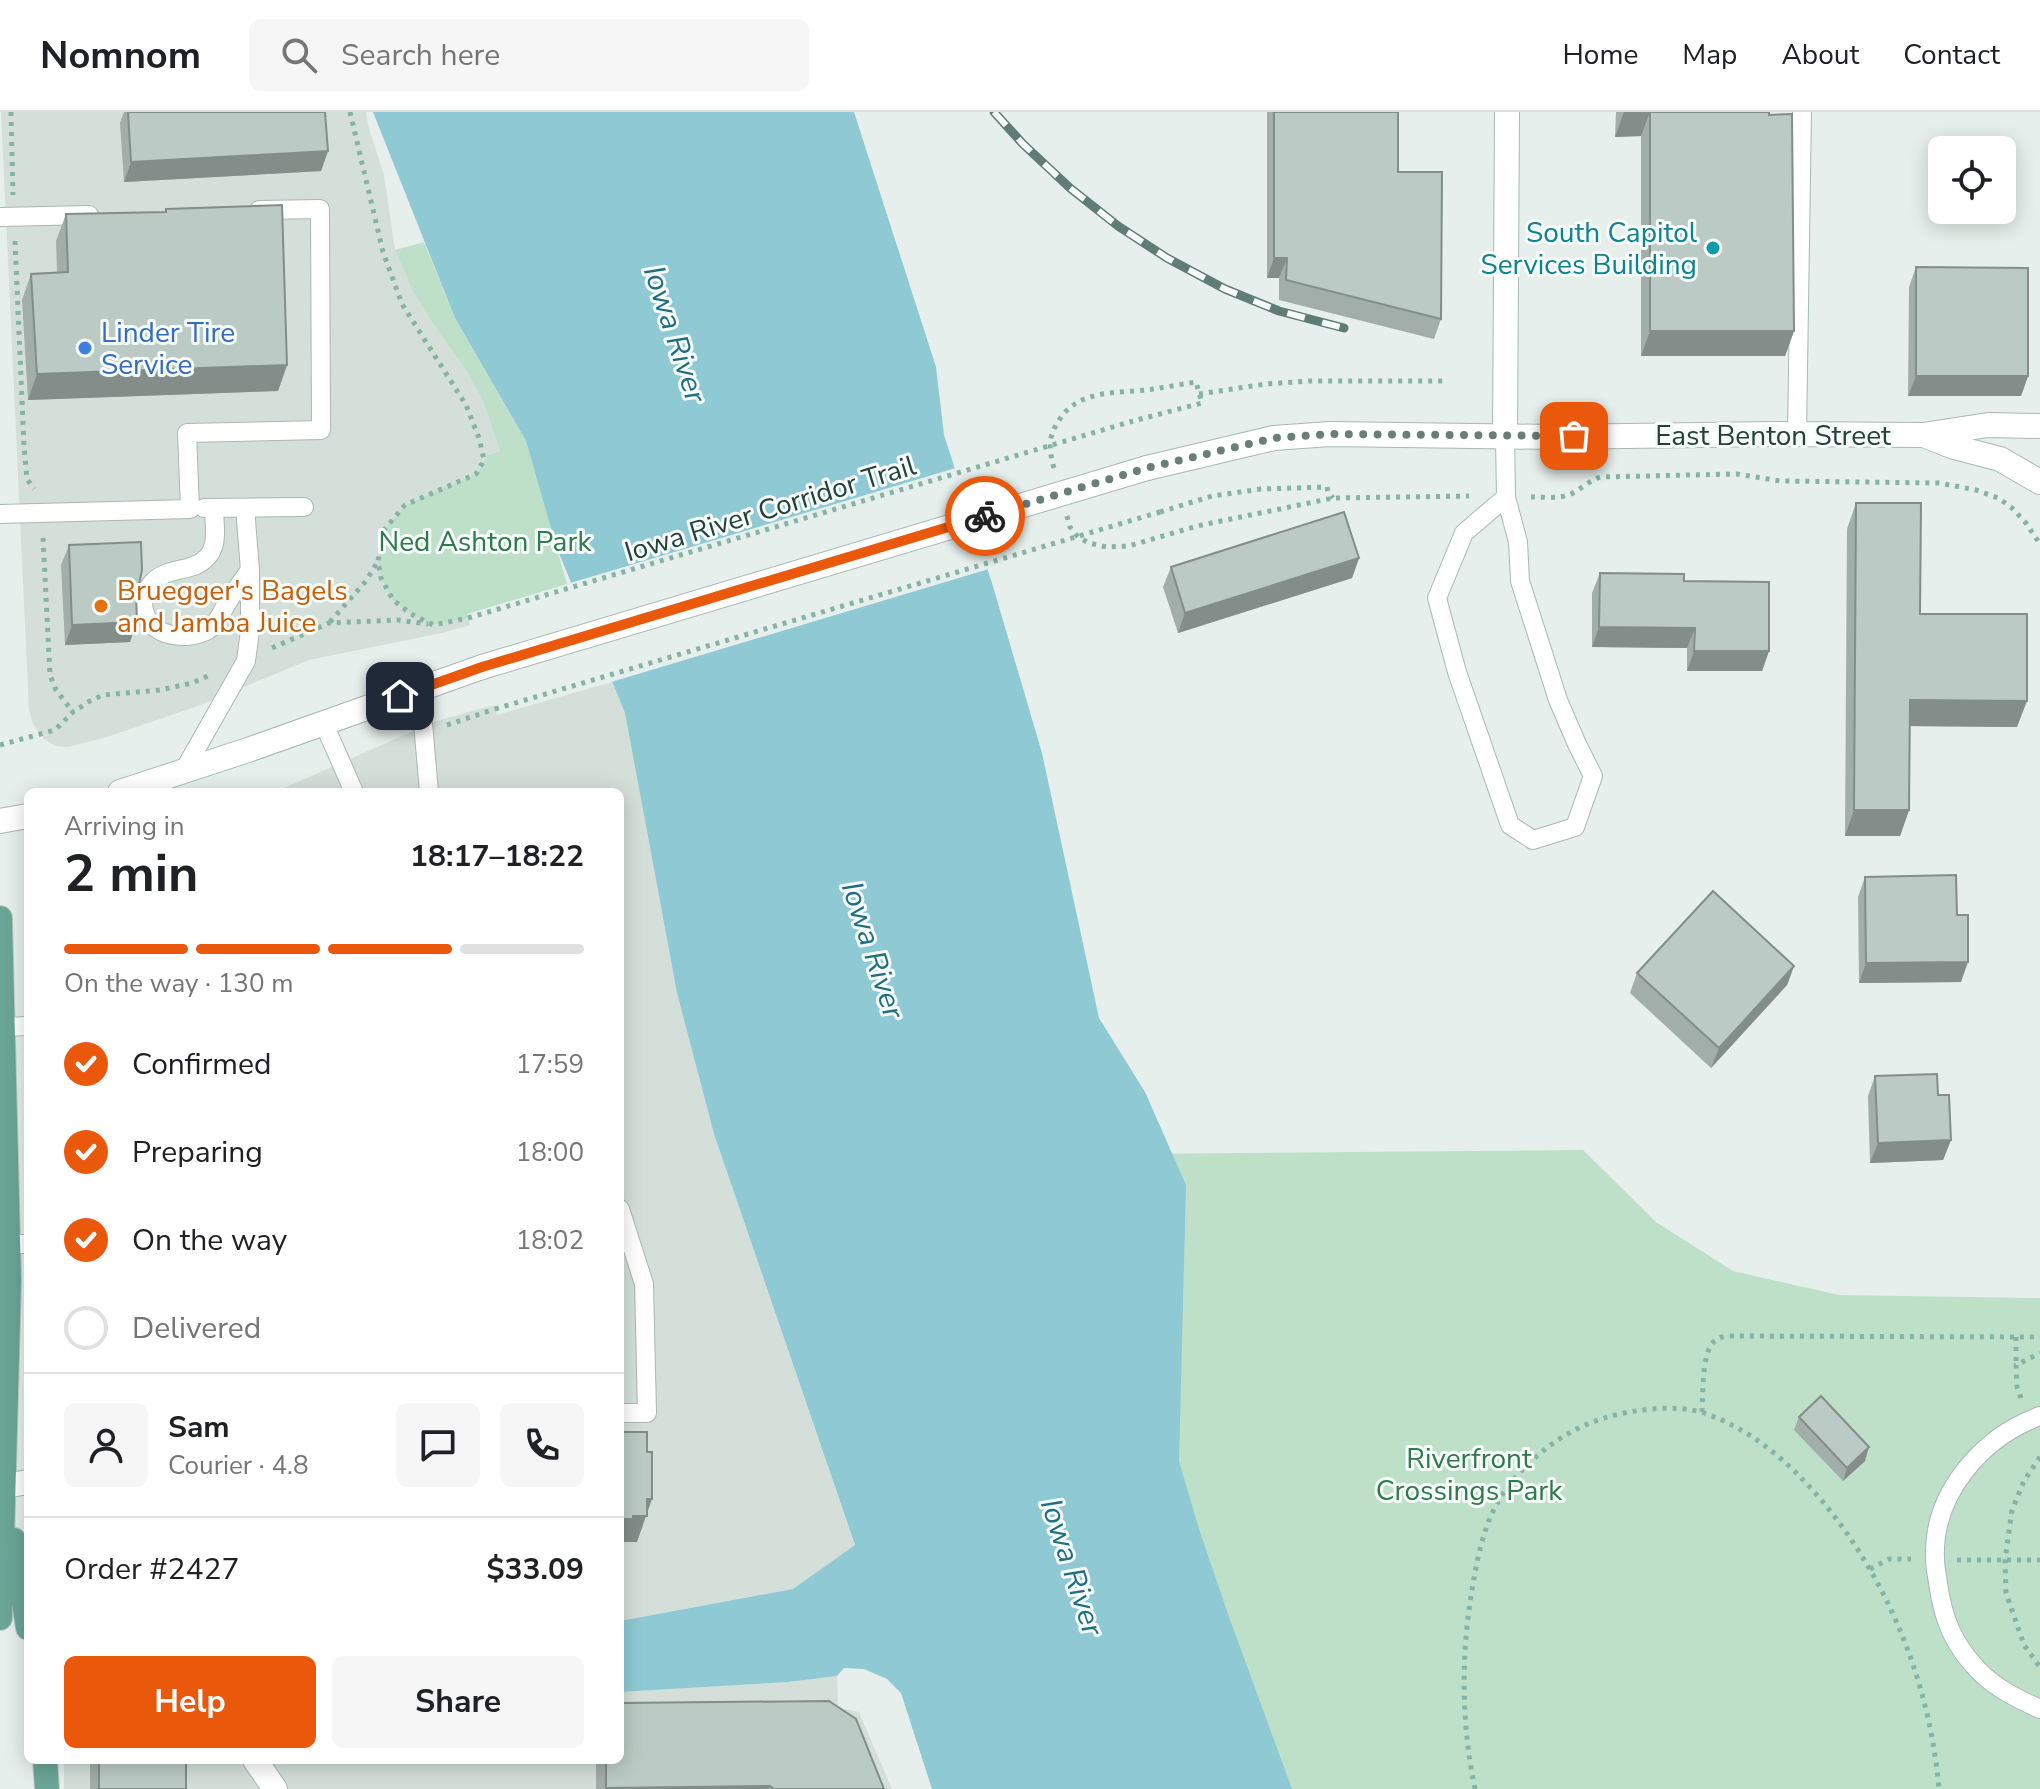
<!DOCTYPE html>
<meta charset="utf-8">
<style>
:root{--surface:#fff;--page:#f6f6f6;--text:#202124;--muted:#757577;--line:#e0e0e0;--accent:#ea580c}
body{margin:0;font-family:"Nunito Sans",sans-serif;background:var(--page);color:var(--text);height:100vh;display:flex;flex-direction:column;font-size:30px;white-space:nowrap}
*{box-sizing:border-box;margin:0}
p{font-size:26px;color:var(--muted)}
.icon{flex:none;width:44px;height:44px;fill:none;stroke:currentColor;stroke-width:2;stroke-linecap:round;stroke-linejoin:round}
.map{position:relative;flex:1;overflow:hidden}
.details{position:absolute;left:24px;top:676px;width:600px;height:976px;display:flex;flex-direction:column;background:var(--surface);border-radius:12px;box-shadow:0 4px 20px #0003}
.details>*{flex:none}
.controls{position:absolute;left:1928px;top:24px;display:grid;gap:16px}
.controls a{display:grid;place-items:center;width:88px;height:88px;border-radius:12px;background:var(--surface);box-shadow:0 4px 20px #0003;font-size:40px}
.pin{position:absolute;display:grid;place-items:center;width:68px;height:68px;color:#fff;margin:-34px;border-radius:16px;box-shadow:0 4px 12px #0006}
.courier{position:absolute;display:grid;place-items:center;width:80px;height:80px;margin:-40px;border:6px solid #ea580c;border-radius:50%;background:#fff;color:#222;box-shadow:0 2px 10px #0007}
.overview em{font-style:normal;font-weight:700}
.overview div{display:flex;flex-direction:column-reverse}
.overview{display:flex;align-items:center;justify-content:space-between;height:136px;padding:0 40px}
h1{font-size:52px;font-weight:700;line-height:60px}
.bar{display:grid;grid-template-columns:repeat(4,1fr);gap:12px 8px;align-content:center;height:96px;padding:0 40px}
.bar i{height:10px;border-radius:6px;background:var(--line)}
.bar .active{background:var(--accent)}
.bar p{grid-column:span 4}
.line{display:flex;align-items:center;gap:20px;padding:0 40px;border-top:2px solid var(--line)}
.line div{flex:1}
.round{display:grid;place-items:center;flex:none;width:84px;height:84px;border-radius:12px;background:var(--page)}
ol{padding:0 40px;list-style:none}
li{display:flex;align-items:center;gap:24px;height:88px}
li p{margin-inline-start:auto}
li .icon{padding:8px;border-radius:50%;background:var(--accent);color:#fff;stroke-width:4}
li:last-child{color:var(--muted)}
li i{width:44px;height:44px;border:4px solid var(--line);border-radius:50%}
.action{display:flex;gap:16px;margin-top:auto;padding:16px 40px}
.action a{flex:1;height:92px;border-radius:12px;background:var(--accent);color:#fff;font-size:32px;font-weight:700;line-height:92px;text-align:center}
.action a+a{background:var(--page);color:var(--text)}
header{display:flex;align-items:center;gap:48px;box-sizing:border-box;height:112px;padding:0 40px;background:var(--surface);border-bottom:2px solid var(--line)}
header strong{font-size:38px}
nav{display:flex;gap:44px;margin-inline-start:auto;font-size:28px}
.search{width:560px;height:72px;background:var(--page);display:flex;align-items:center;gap:20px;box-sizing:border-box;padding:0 28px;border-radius:12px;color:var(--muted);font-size:30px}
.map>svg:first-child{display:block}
.built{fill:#d4dfda}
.green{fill:#bfe0c8}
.water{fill:#8ec9d4}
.pier{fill:#e6efeb}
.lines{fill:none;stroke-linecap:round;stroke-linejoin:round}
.service-casing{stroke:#a8b8b2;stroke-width:20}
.minor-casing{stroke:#a8b8b2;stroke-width:26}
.tertiary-casing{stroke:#a8b8b2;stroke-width:26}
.primary-casing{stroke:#c2cac8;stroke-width:26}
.path{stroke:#86b3a5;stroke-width:5;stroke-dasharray:4 6;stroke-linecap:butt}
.service{stroke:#fff;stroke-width:18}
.minor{stroke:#fff;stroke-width:24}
.tertiary{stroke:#fff;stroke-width:24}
.primary{stroke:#6aa596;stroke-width:24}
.rail-casing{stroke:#5f7d75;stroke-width:9}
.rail{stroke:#f7fbf9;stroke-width:6;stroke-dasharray:18;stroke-linecap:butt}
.tertiary-bridge-casing{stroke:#a8b8b2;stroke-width:26;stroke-linecap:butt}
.path-bridge{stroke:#86b3a5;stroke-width:5;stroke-dasharray:4 6;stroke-linecap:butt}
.tertiary-bridge{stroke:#fff;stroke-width:24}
.wall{fill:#a1aea9}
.shaded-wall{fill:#838d89}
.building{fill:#bbcac4;stroke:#838d89;stroke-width:2}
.done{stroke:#687f78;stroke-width:8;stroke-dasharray:0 14.4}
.route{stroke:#ea580c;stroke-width:10}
.culture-dot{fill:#0f9aa8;stroke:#f7fbf9;stroke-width:3}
.shop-dot{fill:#3f7fe0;stroke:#f7fbf9;stroke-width:3}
.food-dot{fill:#e8710a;stroke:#f7fbf9;stroke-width:3}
.labels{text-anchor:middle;stroke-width:6;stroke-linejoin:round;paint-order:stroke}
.culture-label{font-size:28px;fill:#0d838f;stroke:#f7fbf9;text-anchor:end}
.shop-label{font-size:28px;fill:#366cbe;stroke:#f7fbf9;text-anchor:start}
.street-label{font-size:28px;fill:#24423a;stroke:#f7fbf9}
.park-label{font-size:28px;fill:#2d7a4b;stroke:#f7fbf9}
.food-label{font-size:28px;fill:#c56008;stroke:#f7fbf9;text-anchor:start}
.water-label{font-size:30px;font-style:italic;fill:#1c6f80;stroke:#f7fbf9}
</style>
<header>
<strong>Nomnom</strong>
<div class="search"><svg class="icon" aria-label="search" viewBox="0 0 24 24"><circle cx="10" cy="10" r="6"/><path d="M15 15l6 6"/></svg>Search here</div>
<nav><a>Home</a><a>Map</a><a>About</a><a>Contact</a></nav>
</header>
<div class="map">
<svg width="2040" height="1677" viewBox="0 0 2040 1677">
<rect width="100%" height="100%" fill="#e6efeb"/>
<g class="built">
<path d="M 1,0 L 366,0 L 368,13 L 384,63 L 395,138 L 412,178 L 435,215 L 466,258 L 483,289 L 500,339 L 484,348 L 476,362 L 405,394 L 433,513 L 468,506 L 470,513 L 442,521 L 309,548 L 198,594 L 107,625 L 68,635 L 55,634 L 44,627 L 33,612 L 29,598 Z"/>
<path d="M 612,570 L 625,601 L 677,881 L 714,1022 L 855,1434 L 793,1477 L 620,1509 L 620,680 L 275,680 L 436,609 L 494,593 L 497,603 Z"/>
<path d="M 837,1564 L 838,1596 L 859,1600 L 892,1677 L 64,1677 L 64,1648 L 620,1648 L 620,1580 L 788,1570 Z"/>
</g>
<g class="green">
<path d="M 424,130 L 455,206 L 526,329 L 567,472 L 467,502 L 468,506 L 433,513 L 411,502 L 393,488 L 381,466 L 378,449 L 384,418 L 405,393 L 476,362 L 487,344 L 500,339 L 483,289 L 466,258 L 435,215 L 412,178 L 395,138 Z"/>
<path d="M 1583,1038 L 1656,1110 L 1733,1159 L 1839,1183 L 2040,1186 L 2040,1677 L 1244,1677 L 1168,1468 L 1133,1042 Z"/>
</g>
<path class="water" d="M 373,0 L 854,0 L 936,255 L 944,323 L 992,471 L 1042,641 L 1099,906 L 1145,980 L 1186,1073 L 1179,1349 L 1199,1417 L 1229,1505 L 1292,1677 L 932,1677 L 901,1581 L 887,1567 L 864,1557 L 844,1556 L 837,1564 L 788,1570 L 620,1580 L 620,1509 L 793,1477 L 855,1433 L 714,1022 L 677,881 L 625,601 L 556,434 L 526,329 L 455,206 Z"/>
<path class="pier" d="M 959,355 L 992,456 L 608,571 L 567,472 Z"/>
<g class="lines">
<defs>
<g id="service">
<path d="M 0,105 L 89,103"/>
<path d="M 1797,322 L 1802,0"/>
<path d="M 1505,324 L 1506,385 L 1518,430 L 1520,469 L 1558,588 L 1577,632 L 1593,664 L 1575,715 L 1533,728 L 1510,713 L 1457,560 L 1437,486 L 1464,421 L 1506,385"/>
<path d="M 204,396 L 304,395"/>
<path d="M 214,396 C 214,413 220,436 204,448 C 191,460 168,455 154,469 C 133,489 145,518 172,523 C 183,525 198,524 208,518 C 219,511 222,498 229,488 C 235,478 243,468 250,458"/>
<path d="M 0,402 L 190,397 L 187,321 L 321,318 L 320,97 L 259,98"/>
<path d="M 420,577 L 429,680"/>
<path d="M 324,612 L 354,680"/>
<path d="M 183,660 L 246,549 L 250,519 L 250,458 L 245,396"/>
<path d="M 3,915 L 28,914"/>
<path d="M 620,1097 L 644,1172 L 647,1301 L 620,1301"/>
<path d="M 8,1132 L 28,1132"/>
<path d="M 2040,1304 C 1982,1325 1932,1382 1935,1447 C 1935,1455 1937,1463 1938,1471 C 1943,1507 1953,1532 1978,1558 C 1995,1576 2018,1587 2040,1597"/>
</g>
<g id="minor">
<path d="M 5,1374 L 28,1370"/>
<path d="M 255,1648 L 275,1677"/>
</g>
<g id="tertiary">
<path d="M 1505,324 L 1507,0"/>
<path d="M 1926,324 L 1954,335 L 2000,347 L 2040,370"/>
<path d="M 1147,356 L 1274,326 L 1330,322 L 1553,325 L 1774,322 L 1923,323 L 1988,313 L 2040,314"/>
<path d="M 120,680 L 248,638 L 482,555"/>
<path d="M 0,709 L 28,704"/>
</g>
<g id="primary">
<path d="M 0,806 L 9,1168 L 0,1506"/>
<path d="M 14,1428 L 28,1516"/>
<path d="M 45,1648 L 47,1677"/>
</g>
</defs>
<use href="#service" class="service-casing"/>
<use href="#minor" class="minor-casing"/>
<use href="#tertiary" class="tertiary-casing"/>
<use href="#primary" class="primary-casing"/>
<g class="path">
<path d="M 11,0 L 13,83"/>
<path d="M 350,0 L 383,140 L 402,192 L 466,293 L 479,326 L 484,348 L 476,362 L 405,393 L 384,418 L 378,449 L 381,466 L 393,488 L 411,502 L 433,513 L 468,506"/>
<path d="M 15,129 L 24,334 L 27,367 L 34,377"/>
<path d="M 1199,282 L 1266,272 L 1309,269 L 1448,269"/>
<path d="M 1054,356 C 1048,334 1048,323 1062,304 C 1083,276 1122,282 1153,277 C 1167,275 1182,272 1196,270 L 1202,291 L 1133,309"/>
<path d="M 1531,385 C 1544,385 1559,387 1571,382 C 1581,377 1589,369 1600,365 L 1737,362 L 1780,369 L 1939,371 L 1976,378 L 1998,386 L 2011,395 L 2026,411 L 2040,432"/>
<path d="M 1160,400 L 1212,384 L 1261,377 L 1327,375 L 1328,380 L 1333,386"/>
<path d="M 1067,404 L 1070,415 L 1078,425 L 1089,431 L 1106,435 L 1129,434 L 1197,414 L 1333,386 L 1469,384"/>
<path d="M 43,426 L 50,563 L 56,578 L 73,600"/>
<path d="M 330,510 L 366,469 L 378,449"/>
<path d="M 272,536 L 329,511 L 398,508 L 428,512"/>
<path d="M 447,613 L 495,597"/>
<path d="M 0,633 L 55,618 L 73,600 L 90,589 L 103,583 L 160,578 L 192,571 L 208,564"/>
<path d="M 2016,1225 L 2016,1253"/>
<path d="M 2021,1286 L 2017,1275 L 2016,1253 L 2040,1241"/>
<path d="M 1702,1300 C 1703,1283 1702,1247 1711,1233 C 1715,1227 1720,1225 1727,1224 L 2040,1225"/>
<path d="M 2040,1345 L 2024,1369 L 2012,1398 L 2005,1448 L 2006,1481 L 2024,1533 L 2040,1555"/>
<path d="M 1957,1448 L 2040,1448"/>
<path d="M 1870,1457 L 1889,1447 L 1911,1447"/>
<path d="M 1475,1677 C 1460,1605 1461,1533 1475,1461 C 1480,1434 1487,1405 1503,1382 C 1527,1346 1567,1316 1608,1305 C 1635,1297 1677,1292 1704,1301 C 1753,1318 1790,1351 1823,1390 C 1890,1471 1930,1573 1939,1677"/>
</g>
<use href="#service" class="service"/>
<use href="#minor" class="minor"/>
<use href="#tertiary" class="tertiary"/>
<use href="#primary" class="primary"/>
<defs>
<path id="rail" d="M 994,0 L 1023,32 L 1070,76 L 1118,114 L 1167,146 L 1225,177 L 1279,199 L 1344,216"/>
</defs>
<use href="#rail" class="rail-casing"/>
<use href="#rail" class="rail"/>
<defs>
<path id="tertiary-bridge" d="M 482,555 L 1147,356"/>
</defs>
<use href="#tertiary-bridge" class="tertiary-bridge-casing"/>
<g class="path-bridge">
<path d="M 468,506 L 1133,309"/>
<path d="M 495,597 L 1160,400"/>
</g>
<use href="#tertiary-bridge" class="tertiary-bridge"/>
</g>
<g class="wall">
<path d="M 124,0 L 325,0 L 328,39 L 321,59 L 124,70 L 120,11 Z"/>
<path d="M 1267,0 L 1398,0 L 1398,60 L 1441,207 L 1434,227 L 1279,188 L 1279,166 L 1267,166 Z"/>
<path d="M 1616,0 L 1769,0 L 1794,219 L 1785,244 L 1641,244 L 1641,24 L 1615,25 Z"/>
<path d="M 166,97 L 287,253 L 278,279 L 28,288 L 22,188 L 31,162 L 57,160 L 56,129 L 66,102 L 165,100 Z"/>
<path d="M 1916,155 L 2028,264 L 2021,284 L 1908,284 L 1909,175 Z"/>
<path d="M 1856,391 L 1920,502 L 2017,615 L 1910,614 L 1909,698 L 1900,724 L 1845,724 L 1847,417 Z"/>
<path d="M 69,433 L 139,472 L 140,482 L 137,491 L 130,530 L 65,533 L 61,453 Z"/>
<path d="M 1359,446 L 1352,466 L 1178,521 L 1163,475 L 1171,455 Z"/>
<path d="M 1600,461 L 1684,469 L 1769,539 L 1762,559 L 1687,559 L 1687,536 L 1592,535 L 1592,481 Z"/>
<path d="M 1865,765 L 1957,803 L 1961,870 L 1859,871 L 1858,785 Z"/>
<path d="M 1794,854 L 1787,873 L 1711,956 L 1630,881 L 1637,861 Z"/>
<path d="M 1875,964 L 1951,1028 L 1943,1048 L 1870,1051 L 1868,984 Z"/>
<path d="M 1799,1305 L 1865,1349 L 1843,1369 L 1794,1318 Z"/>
<rect x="90" y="1648" width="96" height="29"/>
<path d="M 596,1648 L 620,1648 L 884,1677 L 596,1677 Z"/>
</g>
<g class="shaded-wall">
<path d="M 1624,0 L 1650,0 L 1641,24 L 1615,25 Z"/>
<path d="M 328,39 L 321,59 L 124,70 L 131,50 Z"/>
<path d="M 1274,146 L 1287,146 L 1279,166 L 1267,166 Z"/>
<path d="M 1650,219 L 1794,219 L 1785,244 L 1641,244 Z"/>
<path d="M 287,253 L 278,279 L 28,288 L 37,262 Z"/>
<path d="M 1916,264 L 2028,264 L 2021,284 L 1908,284 Z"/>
<path d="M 1359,446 L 1352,466 L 1178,521 L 1185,501 Z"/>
<path d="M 137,510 L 130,530 L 65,533 L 72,513 Z"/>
<path d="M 1599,515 L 1695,516 L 1687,536 L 1592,535 Z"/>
<path d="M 1694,539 L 1769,539 L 1762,559 L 1687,559 Z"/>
<path d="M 1910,588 L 2027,589 L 2017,615 L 1900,614 Z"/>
<path d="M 1854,698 L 1909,698 L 1900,724 L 1845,724 Z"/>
<path d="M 1968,850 L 1961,870 L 1859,871 L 1866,851 Z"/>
<path d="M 1794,854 L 1787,873 L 1711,956 L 1719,936 Z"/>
<path d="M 1951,1028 L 1943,1048 L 1870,1051 L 1878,1031 Z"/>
<path d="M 1869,1335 L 1865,1349 L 1843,1369 L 1847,1356 Z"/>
<path d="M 647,1387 L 652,1387 L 637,1430 L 624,1430 L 623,1433 L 620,1433 L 620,1407 L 633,1404 Z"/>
<path d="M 770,1674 L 769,1677 L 605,1677 L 606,1676 Z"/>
</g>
<g class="building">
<path d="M 128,0 L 325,0 L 328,39 L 131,50 Z"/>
<path d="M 1274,0 L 1398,0 L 1398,60 L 1442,60 L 1441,207 L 1286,168 L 1287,146 L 1274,146 Z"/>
<path d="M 1650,0 L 1769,0 L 1769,3 L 1792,2 L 1794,219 L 1650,219 Z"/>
<path d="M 282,93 L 287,253 L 37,262 L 31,162 L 68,160 L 66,102 L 166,100 L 166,97 Z"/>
<path d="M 1916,155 L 2028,156 L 2028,264 L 1916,264 Z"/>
<path d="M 1856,391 L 1921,391 L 1920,502 L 2027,502 L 2027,589 L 1910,588 L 1909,698 L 1854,698 Z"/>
<path d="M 1344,400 L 1359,446 L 1185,501 L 1171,455 Z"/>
<path d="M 141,430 L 142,458 L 139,472 L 140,482 L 136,482 L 137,510 L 72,513 L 69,433 Z"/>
<path d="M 1600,461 L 1684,462 L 1684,469 L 1769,470 L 1769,539 L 1694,539 L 1695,516 L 1599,515 Z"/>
<path d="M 1956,763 L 1957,803 L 1968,803 L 1968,850 L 1866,851 L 1865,765 Z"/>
<path d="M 1713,779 L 1794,854 L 1719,936 L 1637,861 Z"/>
<path d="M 1937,962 L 1938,983 L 1949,983 L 1951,1028 L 1878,1031 L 1875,964 Z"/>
<path d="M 1821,1284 L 1869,1335 L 1847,1356 L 1799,1305 Z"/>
<path d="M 620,1320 L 647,1320 L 647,1340 L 652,1340 L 652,1387 L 647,1387 L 647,1404 L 633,1404 L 633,1407 L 620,1407 Z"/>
<path d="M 829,1589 L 856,1607 L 884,1677 L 774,1677 L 770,1674 L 606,1676 L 606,1648 L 620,1648 L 620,1591 Z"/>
<rect x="99" y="1648" width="87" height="29"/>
</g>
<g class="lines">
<path class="done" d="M 985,404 L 1147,356 L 1274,326 L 1330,322 L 1574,324"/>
<path class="route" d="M 400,584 L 482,555 L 985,404"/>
</g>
<circle class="culture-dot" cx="1713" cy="136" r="8"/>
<circle class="shop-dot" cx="85" cy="236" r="8"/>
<circle class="food-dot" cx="101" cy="494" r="8"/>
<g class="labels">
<g class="culture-label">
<text x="1697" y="130">South Capitol<tspan x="1697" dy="32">Services Building</tspan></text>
</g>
<g class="shop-label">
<text x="101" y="230">Linder Tire<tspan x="101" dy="32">Service</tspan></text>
</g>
<g class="street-label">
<text x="1773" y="333">East Benton Street</text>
<text transform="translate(770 396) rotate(-17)" y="10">Iowa River Corridor Trail</text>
</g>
<g class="park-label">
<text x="485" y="439">Ned Ashton Park</text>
<text x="1469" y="1356">Riverfront<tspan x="1469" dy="32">Crossings Park</tspan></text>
</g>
<g class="food-label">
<text x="117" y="488">Bruegger's Bagels<tspan x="117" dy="32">and Jamba Juice</tspan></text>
</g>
<g class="water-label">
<text transform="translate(675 222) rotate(72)" y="10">Iowa River</text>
<text transform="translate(873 838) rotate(72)" y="10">Iowa River</text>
<text transform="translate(1072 1455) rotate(72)" y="10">Iowa River</text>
</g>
</g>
</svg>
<div class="controls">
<a><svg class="icon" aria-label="locate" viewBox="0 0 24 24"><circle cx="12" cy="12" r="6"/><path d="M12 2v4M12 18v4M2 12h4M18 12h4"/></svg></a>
</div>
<div class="pin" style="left:1574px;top:324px;background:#ea580c"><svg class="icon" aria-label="bag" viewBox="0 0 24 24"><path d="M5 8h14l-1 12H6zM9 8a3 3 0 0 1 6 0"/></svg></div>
<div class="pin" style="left:400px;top:584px;background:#1f2937"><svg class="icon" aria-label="home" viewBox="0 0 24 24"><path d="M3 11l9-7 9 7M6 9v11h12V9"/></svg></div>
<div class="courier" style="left:985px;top:404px"><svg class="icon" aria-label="bike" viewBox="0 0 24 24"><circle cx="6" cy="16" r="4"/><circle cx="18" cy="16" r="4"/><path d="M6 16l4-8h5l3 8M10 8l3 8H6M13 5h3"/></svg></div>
<section class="details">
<div class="overview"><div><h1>2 min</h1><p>Arriving in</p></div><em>18:17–18:22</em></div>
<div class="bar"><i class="active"></i><i class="active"></i><i class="active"></i><i></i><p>On the way · 130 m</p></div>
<ol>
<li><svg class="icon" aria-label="check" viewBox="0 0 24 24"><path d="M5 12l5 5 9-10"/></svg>Confirmed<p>17:59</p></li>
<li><svg class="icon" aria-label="check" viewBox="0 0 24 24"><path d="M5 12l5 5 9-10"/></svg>Preparing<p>18:00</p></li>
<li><svg class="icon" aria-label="check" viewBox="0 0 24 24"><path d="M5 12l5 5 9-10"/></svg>On the way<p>18:02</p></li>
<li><i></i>Delivered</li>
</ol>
<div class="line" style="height:144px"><a class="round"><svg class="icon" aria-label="person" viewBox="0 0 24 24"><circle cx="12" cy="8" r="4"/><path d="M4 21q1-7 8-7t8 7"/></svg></a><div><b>Sam</b><p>Courier · 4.8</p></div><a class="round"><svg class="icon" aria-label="chat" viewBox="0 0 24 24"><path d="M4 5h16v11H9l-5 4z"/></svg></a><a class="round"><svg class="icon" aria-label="phone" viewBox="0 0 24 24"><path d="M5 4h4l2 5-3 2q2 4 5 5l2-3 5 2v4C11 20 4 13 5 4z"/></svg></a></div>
<div class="line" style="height:104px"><div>Order #2427</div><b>$33.09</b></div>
<div class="action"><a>Help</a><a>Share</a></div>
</section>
</div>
